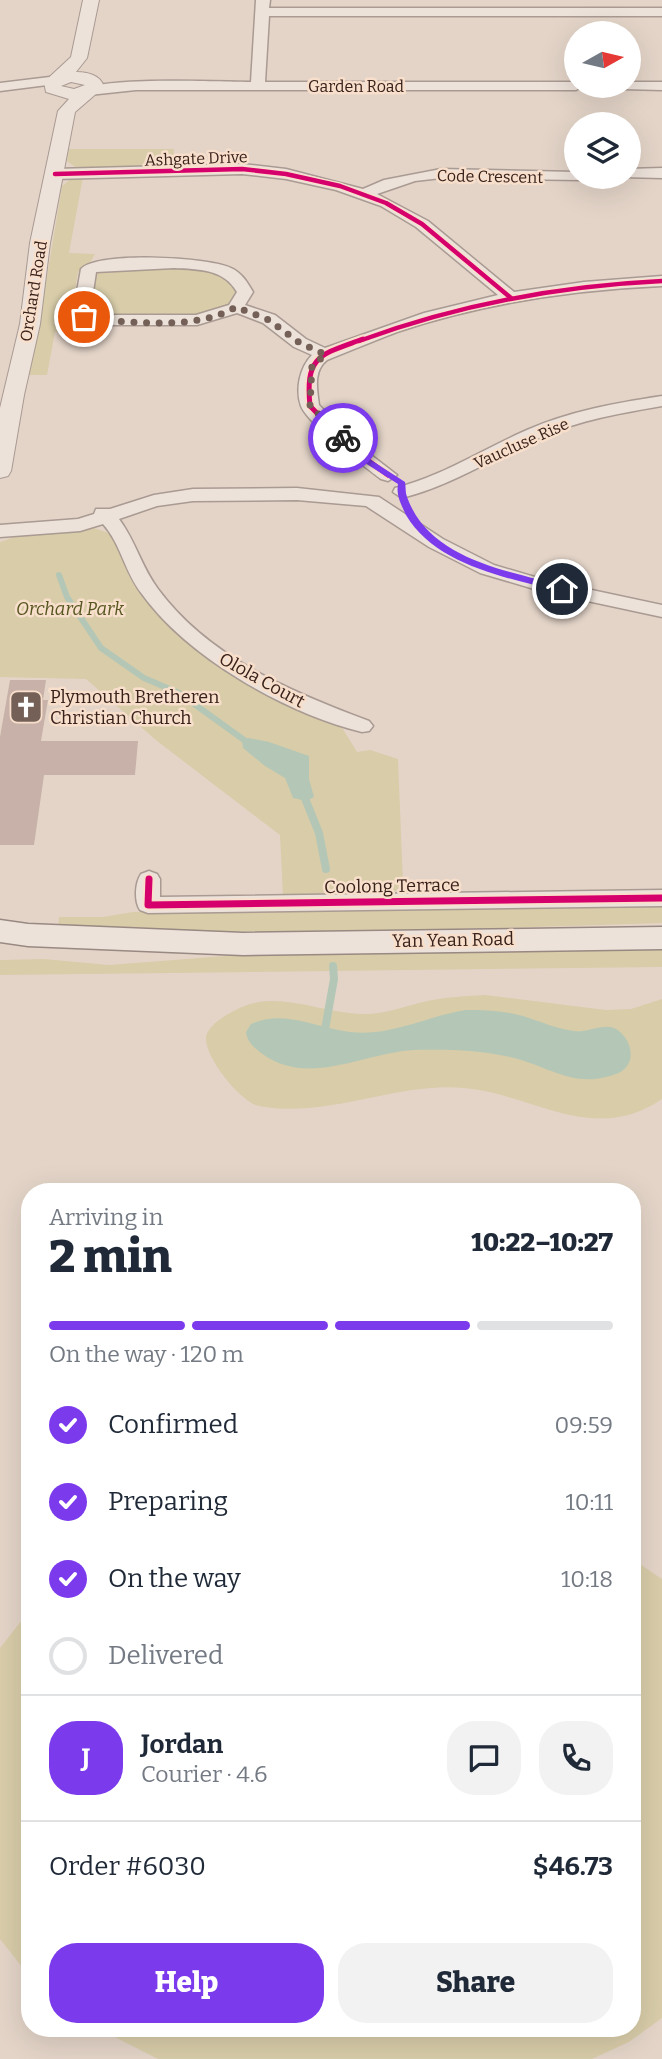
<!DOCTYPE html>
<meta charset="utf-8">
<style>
:root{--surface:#fff;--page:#f2f2f3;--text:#1f2937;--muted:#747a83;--line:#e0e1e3;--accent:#7c3aed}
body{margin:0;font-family:Bitter,serif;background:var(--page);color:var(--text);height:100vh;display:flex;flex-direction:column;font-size:26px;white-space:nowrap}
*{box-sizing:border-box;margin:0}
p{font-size:23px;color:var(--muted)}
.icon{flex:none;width:38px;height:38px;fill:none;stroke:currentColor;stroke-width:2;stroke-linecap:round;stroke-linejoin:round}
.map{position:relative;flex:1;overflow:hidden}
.sheet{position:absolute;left:21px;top:1183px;width:620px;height:854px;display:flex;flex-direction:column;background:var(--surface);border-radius:28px;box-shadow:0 7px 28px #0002}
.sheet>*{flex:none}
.needle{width:46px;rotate:82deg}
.buttons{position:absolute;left:564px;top:21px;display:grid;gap:14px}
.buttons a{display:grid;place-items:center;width:77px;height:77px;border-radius:50%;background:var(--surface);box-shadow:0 7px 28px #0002;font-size:35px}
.pin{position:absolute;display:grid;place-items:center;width:60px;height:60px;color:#fff;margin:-30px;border:4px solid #fff;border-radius:50%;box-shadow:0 2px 7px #0007}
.courier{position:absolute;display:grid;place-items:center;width:70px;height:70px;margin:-35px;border:5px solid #7c3aed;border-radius:50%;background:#fff;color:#222;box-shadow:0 2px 9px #0007}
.headline em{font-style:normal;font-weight:800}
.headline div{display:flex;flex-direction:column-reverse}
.headline{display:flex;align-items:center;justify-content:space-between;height:119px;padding:0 28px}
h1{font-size:46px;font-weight:800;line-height:52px}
.bar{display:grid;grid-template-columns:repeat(4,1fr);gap:10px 7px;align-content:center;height:84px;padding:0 28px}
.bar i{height:9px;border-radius:5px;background:var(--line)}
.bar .selected{background:var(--accent)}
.bar p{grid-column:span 4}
.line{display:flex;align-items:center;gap:18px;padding:0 28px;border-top:2px solid var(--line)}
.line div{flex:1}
.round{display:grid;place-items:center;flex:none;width:74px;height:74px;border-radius:28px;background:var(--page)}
ol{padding:0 28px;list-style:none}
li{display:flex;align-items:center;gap:21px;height:77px}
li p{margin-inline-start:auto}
li .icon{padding:7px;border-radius:50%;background:var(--accent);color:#fff;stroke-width:4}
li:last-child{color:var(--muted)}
li i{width:38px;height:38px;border:4px solid var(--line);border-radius:50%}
.action{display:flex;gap:14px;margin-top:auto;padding:14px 28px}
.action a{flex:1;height:80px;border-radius:28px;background:var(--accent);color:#fff;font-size:28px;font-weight:800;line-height:80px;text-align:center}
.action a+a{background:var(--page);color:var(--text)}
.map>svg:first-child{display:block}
.green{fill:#d8cca9}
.water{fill:#b4c7b6}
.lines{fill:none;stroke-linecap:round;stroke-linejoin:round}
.stream-far1{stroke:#b4c7b6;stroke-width:6}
.stream{stroke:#b4c7b6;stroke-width:8}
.building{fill:#c8b1a8}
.minor-casing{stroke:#a99a92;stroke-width:3}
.tertiary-casing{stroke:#a99a92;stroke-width:2}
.secondary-casing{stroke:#988982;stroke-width:3}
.minor{fill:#ece2da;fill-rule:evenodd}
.tertiary{fill:#ece2da;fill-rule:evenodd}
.secondary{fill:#ece2da;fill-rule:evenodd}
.cycleway-far2-casing{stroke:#f8dfcb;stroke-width:7}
.cycleway-far1-casing{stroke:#f8dfcb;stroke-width:9}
.cycleway-casing{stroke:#f8dfcb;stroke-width:11}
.cycleway-far2{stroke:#d6006c;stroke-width:4.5}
.cycleway-far1{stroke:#d6006c;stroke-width:5}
.cycleway{stroke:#d6006c;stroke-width:7}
.route{fill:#7c3aed}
.done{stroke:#746057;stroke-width:7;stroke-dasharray:0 12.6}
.labels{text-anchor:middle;stroke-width:5;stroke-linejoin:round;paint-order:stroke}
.far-street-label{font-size:16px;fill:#37211a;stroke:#f8dfcb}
.park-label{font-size:18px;font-style:italic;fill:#55551f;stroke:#f8dfcb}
.street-label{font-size:18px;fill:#37211a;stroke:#f8dfcb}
.poi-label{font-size:18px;fill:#37211a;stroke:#f8dfcb;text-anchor:start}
</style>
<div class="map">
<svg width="662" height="2059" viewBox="0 0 662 2059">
<rect width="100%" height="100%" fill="#e4d4c8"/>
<g class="green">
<path d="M 69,149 L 174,149 L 172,169 L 78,169 L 67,161 Z"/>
<path d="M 83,177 L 69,253 L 95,254 L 90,263 L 78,272 L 71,313 L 79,321 L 80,331 L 55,332 L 47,375 L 27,375 L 41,313 L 62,186 L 71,179 Z"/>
<path d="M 179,267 L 218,272 L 236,287 L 234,298 L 226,306 L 194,316 L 101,317 L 88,309 L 94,273 L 98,271 Z"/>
<path d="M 94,528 L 111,534 L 134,584 L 147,602 L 177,634 L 216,665 L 248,685 L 341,726 L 357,752 L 370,750 L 398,759 L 403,883 L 392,895 L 283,897 L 280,835 L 157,741 L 86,679 L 0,677 L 0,542 L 17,536 Z"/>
<path d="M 662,905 L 662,923 C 460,930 260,934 58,930 L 59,917 L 103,917 L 133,912 Z"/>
<path d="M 662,947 L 662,967 L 0,975 L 0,960 L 44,959 L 109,965 L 251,954 Z"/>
<path d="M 485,995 L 606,1010 L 631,1009 L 662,999 L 662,1099 C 594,1146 533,1094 464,1088 C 395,1082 329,1119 259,1106 C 241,1103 205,1058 206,1038 C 206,1024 237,1008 250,1004 C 285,994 325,1013 360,1014 C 384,1015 405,1006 427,1001 C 447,997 465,996 485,995 Z"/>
<path d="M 632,1559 L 662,1579 L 662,2018 L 629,2042 L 592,2059 L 158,2059 L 97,2028 L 632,2028 Z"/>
<path d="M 30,1610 L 30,1977 L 0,1939 L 0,1648 Z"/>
</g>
<g class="water">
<path d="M 249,738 L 269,742 L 309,756 L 309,779 L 314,797 L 307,801 L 293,798 L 285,778 L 265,766 L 243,748 L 242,740 Z"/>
<path d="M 466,1010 C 487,1010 509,1011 529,1018 C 544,1023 558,1029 574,1031 C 587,1033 605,1022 616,1029 C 626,1035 633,1048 630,1060 C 626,1072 617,1074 606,1077 C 572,1086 546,1066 514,1058 C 482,1050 447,1049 414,1050 C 362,1053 308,1088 261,1053 C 253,1047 247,1041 246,1032 L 251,1024 C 285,1009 315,1028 350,1032 C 390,1037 427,1016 466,1010 Z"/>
</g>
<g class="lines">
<path class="stream-far1" d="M 59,575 L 67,597 L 101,648 L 144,678 L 179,693 L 251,745"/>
<g class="stream">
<path d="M 302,791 L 319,833 L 326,869"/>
<path d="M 324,1035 L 334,979 L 333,966"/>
</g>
</g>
<path class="building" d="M 10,680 L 46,680 L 43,700 L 48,700 L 41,741 L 138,741 L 135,775 L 44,775 L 34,845 L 0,845 L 0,737 Z"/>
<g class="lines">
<defs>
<g id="minor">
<path d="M 256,0 L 270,0 L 269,8 L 662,8 L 662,16 L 269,16 L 265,82 L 576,82 L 576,86 L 583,86 L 576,90 L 136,90 L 89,95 L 82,91 C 99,76 222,82 251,82 Z"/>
<path d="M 58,76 L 65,80 L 63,83 L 0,91 L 0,83 Z"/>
<path d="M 628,82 L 662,82 L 662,90 L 623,89 L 621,86 L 628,86 Z"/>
<path d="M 242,164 L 286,169 L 363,189 L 384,180 L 441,169 L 576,172 L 576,177 L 583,177 L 581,180 L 441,178 L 415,181 L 377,194 L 428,221 L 514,292 L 584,282 L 662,276 L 662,286 C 572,290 483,303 397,332 C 373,341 350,351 327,360 C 313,371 317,389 319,405 L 358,445 L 397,475 L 388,481 L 381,479 C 365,467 308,424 301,406 C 295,389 300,367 312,355 L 294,347 L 263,323 L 237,313 L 197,325 L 96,325 L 75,318 L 73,314 L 81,269 C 97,251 208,257 231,268 C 242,273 247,282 253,292 L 245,305 L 275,315 L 306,339 L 325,348 L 424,313 L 498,295 L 416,227 L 381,206 L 336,190 L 286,179 L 242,174 L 55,179 L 47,174 L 55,169 ZM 174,268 C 198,269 224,269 237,292 L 229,305 L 196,315 L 98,315 L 90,312 L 96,272 Z"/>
<path d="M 662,168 L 662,178 L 622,177 L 628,177 L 628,169 Z"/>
<path d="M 662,396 L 662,406 C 621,413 580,420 541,437 C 494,457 453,485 402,498 L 393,492 L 395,488 C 443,476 483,449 527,430 C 570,411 616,403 662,396 Z"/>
<path d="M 297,488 L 379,497 L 443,539 L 494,565 L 545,580 L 662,605 L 662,617 L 541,591 L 480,573 L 429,547 L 366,506 L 297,500 L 193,501 L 157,506 L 119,519 C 135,540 142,568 158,589 C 209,658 292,692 369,721 L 373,726 L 369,731 L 362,732 C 286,713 188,658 142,594 C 125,573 121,544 103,524 L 80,531 L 0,537 L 0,525 L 78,519 L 94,514 L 96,509 L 110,509 L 154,495 L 193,489 Z"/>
<path d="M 149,871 L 157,874 L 160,879 L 160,897 L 662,890 L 662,906 L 148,913 L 140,910 C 134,901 135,883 141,874 Z"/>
</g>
<path id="tertiary" d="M 83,0 L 99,0 L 87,58 L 76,72 C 87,72 101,75 104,87 L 75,112 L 50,243 L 40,324 L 24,395 L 11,471 L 8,476 L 0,478 L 0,408 L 20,324 L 30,243 L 58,111 L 69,99 L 46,92 L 44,82 L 71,57 ZM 71,82 L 85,85 L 74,89 L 61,86 Z"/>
<path id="secondary" d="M 0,920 L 28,924 L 243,933 L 662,927 L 662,949 L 243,955 L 28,946 L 0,942 Z"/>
</defs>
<use href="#minor" class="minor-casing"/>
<use href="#tertiary" class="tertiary-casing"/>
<use href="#secondary" class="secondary-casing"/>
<use href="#minor" class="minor"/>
<use href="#tertiary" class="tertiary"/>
<use href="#secondary" class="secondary"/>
<defs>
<g id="cycleway-far2">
<path d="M 55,174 L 242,169 L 286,174 L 340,186 L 386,203 L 422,224 L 511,298"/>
<path d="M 359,341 C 457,305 557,286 662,281"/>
</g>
<path id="cycleway-far1" d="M 363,339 C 320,355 305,355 310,406 L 352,449 L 388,475"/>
<path id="cycleway" d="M 149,879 L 148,905 L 662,898"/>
</defs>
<use href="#cycleway-far2" class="cycleway-far2-casing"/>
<use href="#cycleway-far1" class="cycleway-far1-casing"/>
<use href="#cycleway" class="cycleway-casing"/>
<use href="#cycleway-far2" class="cycleway-far2"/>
<use href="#cycleway-far1" class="cycleway-far1"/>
<use href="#cycleway" class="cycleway"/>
</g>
<path class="route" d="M 340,437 L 346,437 L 371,460 L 405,482 C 406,487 405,492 407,497 C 425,547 478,564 525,576 C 538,580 555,582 567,589 L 562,592 C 509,578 436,566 406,515 C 401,504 396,496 398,484 L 365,463 L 340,440 Z"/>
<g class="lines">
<path class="done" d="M 84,317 L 96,320 C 140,322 197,330 236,307 L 269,320 L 300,343 L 326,355 L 312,365 L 310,406 L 343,438"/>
</g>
<defs>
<symbol id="church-square" viewBox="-11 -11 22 22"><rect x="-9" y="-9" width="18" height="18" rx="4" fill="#746057" stroke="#f8dfcb"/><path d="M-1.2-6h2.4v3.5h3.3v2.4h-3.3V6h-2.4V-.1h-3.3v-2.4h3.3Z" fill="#fff"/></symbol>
</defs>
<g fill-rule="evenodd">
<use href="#church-square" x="7" y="688" width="38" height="38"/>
</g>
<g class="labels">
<g class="far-street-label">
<text x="356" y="92">Garden Road</text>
<text transform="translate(196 158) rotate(-2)" y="6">Ashgate Drive</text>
<text transform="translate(490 176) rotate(1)" y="6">Code Crescent</text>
<text transform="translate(33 291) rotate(-81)" y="6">Orchard Road</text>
<text transform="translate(521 443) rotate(-24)" y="6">Vaucluse Rise</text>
</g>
<g class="park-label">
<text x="70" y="615">Orchard Park</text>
</g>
<g class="street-label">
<text transform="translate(262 680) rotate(29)" y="6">Olola Court</text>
<text transform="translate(392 886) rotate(-1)" y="6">Coolong Terrace</text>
<text transform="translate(453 940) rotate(-1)" y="6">Yan Yean Road</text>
</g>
<g class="poi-label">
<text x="50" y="703">Plymouth Bretheren<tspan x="50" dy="21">Christian Church</tspan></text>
</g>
</g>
</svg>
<div class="buttons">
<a><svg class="needle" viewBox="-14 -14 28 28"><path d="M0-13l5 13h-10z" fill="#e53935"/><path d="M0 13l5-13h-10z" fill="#747a83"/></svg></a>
<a><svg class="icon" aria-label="layers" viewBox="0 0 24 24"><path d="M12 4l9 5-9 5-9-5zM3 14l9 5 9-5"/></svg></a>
</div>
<div class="pin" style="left:84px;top:317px;background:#ea580c"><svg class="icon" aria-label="bag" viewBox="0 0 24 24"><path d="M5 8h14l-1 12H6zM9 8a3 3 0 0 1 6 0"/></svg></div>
<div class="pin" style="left:562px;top:589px;background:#1f2937"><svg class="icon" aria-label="home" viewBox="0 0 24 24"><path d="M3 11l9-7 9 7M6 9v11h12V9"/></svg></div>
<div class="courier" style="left:343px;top:438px"><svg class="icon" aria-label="bike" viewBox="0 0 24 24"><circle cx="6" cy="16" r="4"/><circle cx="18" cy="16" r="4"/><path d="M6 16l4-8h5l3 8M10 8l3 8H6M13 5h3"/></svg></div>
<section class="sheet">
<div class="headline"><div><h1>2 min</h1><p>Arriving in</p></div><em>10:22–10:27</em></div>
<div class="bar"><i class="selected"></i><i class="selected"></i><i class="selected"></i><i></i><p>On the way · 120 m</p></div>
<ol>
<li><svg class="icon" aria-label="check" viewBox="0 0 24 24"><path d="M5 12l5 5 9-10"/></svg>Confirmed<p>09:59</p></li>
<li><svg class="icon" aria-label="check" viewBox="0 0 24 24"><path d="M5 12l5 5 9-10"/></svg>Preparing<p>10:11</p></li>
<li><svg class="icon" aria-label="check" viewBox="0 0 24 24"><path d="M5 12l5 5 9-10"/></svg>On the way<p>10:18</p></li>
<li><i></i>Delivered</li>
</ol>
<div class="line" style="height:126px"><b class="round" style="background:var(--accent);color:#fff">J</b><div><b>Jordan</b><p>Courier · 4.6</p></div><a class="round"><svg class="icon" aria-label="chat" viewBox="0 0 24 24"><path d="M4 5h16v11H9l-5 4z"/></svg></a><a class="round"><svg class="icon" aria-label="phone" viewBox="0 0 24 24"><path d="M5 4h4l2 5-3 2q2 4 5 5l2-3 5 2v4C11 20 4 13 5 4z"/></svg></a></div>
<div class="line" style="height:91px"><div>Order #6030</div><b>$46.73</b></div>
<div class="action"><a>Help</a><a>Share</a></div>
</section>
</div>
